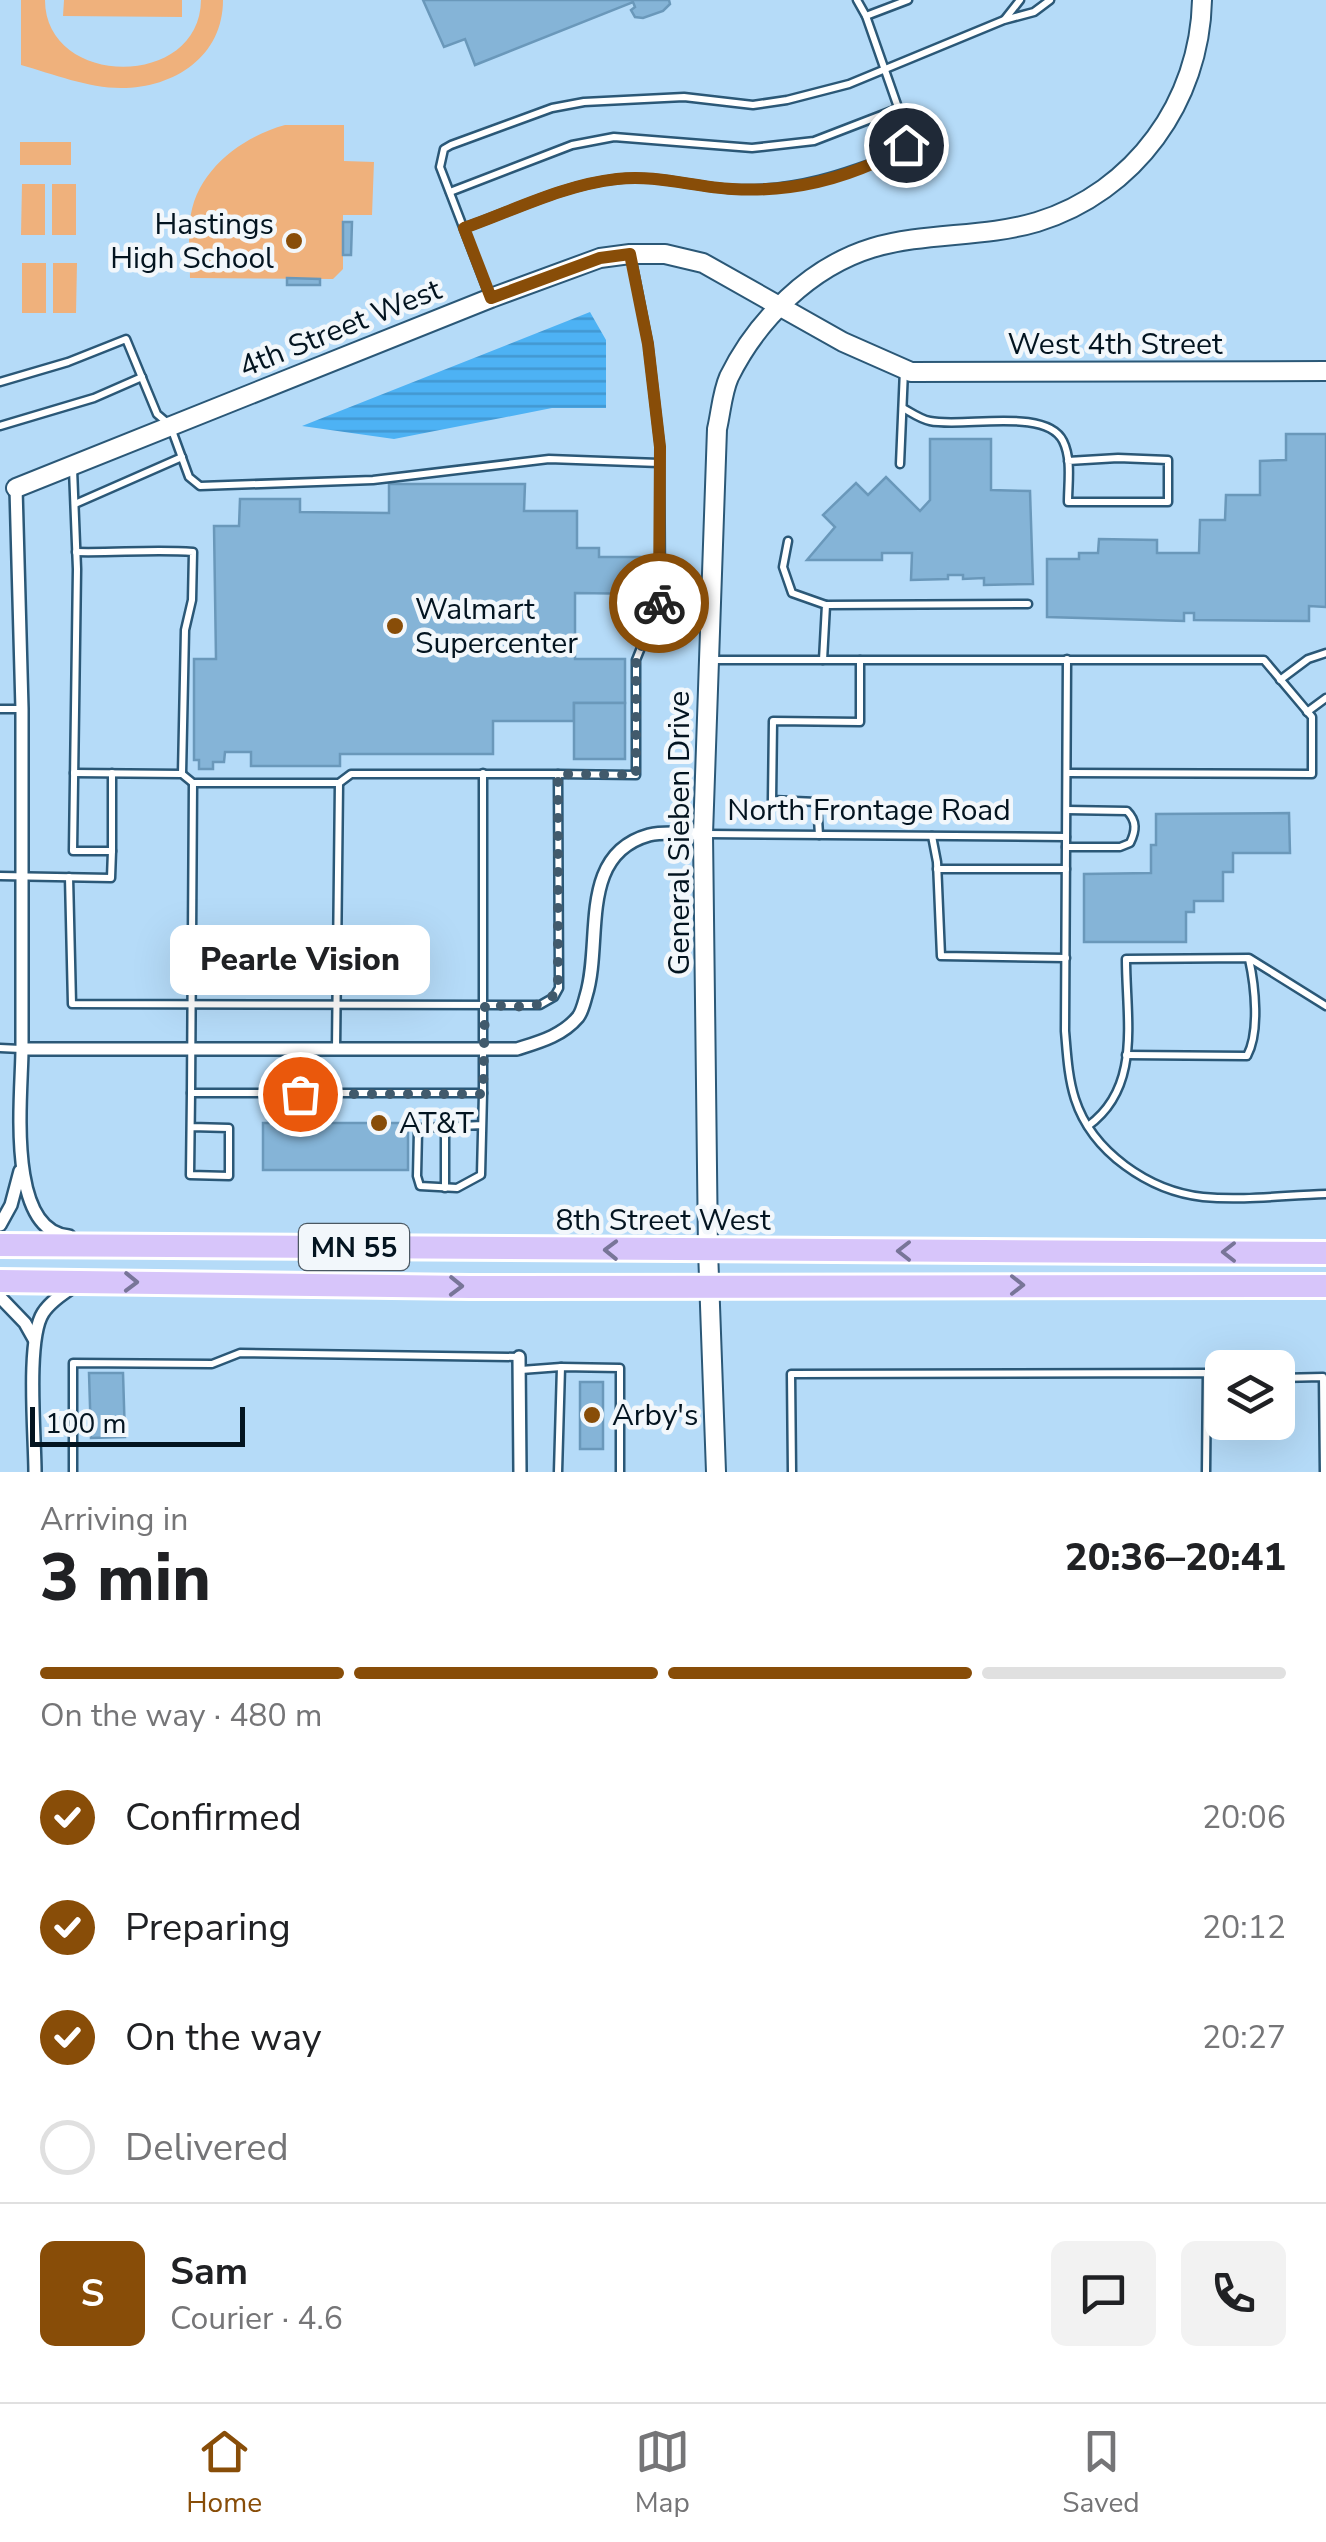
<!DOCTYPE html>
<meta charset="utf-8">
<style>
:root{--surface:#fff;--page:#f2f2f2;--text:#202124;--muted:#757577;--line:#e0e0e0;--accent:#884d08}
body{margin:0;font-family:"Nunito Sans",sans-serif;background:var(--page);color:var(--text);height:100vh;display:flex;flex-direction:column;font-size:38px;white-space:nowrap}
*{box-sizing:border-box;margin:0}
p{font-size:32px;color:var(--muted)}
.icon{flex:none;width:55px;height:55px;fill:none;stroke:currentColor;stroke-width:2;stroke-linecap:round;stroke-linejoin:round}
.map{position:relative;height:1472px;overflow:hidden}
.side{display:flex;flex-direction:column;background:var(--surface);flex:1}
.side>*{flex:none}
.controls{position:absolute;left:1205px;top:1350px;display:grid;gap:20px}
.controls a{display:grid;place-items:center;width:90px;height:90px;border-radius:15px;background:var(--surface);box-shadow:0 10px 40px #0002;font-size:50px}
.scale{position:absolute;left:30px;bottom:25px;width:215px;box-sizing:border-box;padding-left:10px;border:5px solid #031420;border-top:0;font-size:28px;line-height:35px;white-space:nowrap;color:#031420;-webkit-text-stroke:8px #f2f7fb;paint-order:stroke}
.pin{position:absolute;display:grid;place-items:center;width:85px;height:85px;color:#fff;margin:-42px;border:5px solid #fff;border-radius:50%;box-shadow:0 2px 10px #0007}
.courier{position:absolute;display:grid;place-items:center;width:100px;height:100px;margin:-50px;border:8px solid #884d08;border-radius:50%;background:#fff;color:#222;box-shadow:0 2px 12px #0007}
.bubble{position:absolute;height:70px;border-radius:15px;background:var(--surface);box-shadow:0 10px 40px #0002;font-size:32px;font-weight:800;line-height:70px;text-align:center}
.overview em{font-style:normal;font-weight:800}
.overview div{display:flex;flex-direction:column-reverse}
.overview{display:flex;align-items:center;justify-content:space-between;height:170px;padding:0 40px}
h1{font-size:65px;font-weight:800;line-height:75px}
.bar{display:grid;grid-template-columns:repeat(4,1fr);gap:15px 10px;align-content:center;height:120px;padding:0 40px}
.bar i{height:12px;border-radius:8px;background:var(--line)}
.bar .on{background:var(--accent)}
.bar p{grid-column:span 4}
.line{display:flex;align-items:center;gap:25px;padding:0 40px;border-top:2px solid var(--line)}
.line div{flex:1}
.round{display:grid;place-items:center;flex:none;width:105px;height:105px;border-radius:15px;background:var(--page)}
ol{padding:0 40px;list-style:none}
li{display:flex;align-items:center;gap:30px;height:110px}
li p{margin-inline-start:auto}
li .icon{padding:10px;border-radius:50%;background:var(--accent);color:#fff;stroke-width:4}
li:last-child{color:var(--muted)}
li i{width:55px;height:55px;border:5px solid var(--line);border-radius:50%}
.menu{display:flex;justify-content:space-around;align-items:center;height:140px;border-top:2px solid var(--line);background:var(--surface);font-size:28px;color:var(--muted)}
.menu a{display:grid;justify-items:center;gap:5px}
.menu .on{color:var(--accent)}
.map>svg:first-child{display:block}
.grass{fill:#efb17c}
.water{fill:url(#water-rules)}
.building{fill:#85b4d7;stroke:#6a98ba;stroke-width:2.5}
.lines{fill:none;stroke-linecap:round;stroke-linejoin:round}
.lane-casing{stroke:#2b5877;stroke-width:11}
.street-casing{stroke:#2b5877;stroke-width:16}
.secondary-casing{stroke:#2b5877;stroke-width:22}
.highway-casing{stroke:#fff;stroke-width:28}
.lane{stroke:#fff;stroke-width:6}
.street{stroke:#fff;stroke-width:11}
.secondary{stroke:#fff;stroke-width:18}
.highway{stroke:#d7c5fa;stroke-width:22}
.oneway{stroke:#787598}
.done{stroke:#415a6c;stroke-width:10;stroke-dasharray:0 18}
.route{stroke:#884d08;stroke-width:12}
.poi-dot{fill:#884d08;stroke:#f2f7fb;stroke-width:4}
.labels{text-anchor:middle;stroke-width:9;stroke-linejoin:round;paint-order:stroke}
.shield{fill:#f2f7fb;stroke:#4b5862;stroke-width:2.5}
.shield-label{font-size:28px;font-weight:bold;fill:#031420}
.poi-label{font-size:30px;fill:#031420;stroke:#f2f7fb;text-anchor:start}
.street-label{font-size:30px;fill:#031420;stroke:#f2f7fb}
</style>
<div class="map">
<svg width="1326" height="1472" viewBox="0 0 1326 1472">
<defs>
<pattern id="water-rules" width="6" height="5" patternUnits="userSpaceOnUse" patternTransform="scale(2.5)"><rect width="6" height="5" fill="#4db2f4"/><path d="M0 2.5h6" fill="none" stroke="#4298d1"/></pattern>
</defs>
<rect width="100%" height="100%" fill="#b5dbf8"/>
<g class="grass">
<path d="M 21,0 L 45,0 C 45,88 200,90 201,0 L 223,0 C 223,56 175,88 121,88 C 88,88 53,74 21,65 Z"/>
<path d="M 64,0 L 182,0 L 182,17 L 63,16 Z"/>
<path d="M 285,125 L 344,125 L 344,161 L 374,162 L 372,215 L 343,215 L 343,269 L 333,279 L 190,278 C 190,259 188,240 190,222 C 194,172 241,137 285,125 Z"/>
<rect x="20" y="142" width="51" height="23"/>
<path d="M 22,184 L 45,184 L 45,235 L 21,235 Z"/>
<rect x="52" y="184" width="24" height="51"/>
<rect x="22" y="263" width="24" height="50"/>
<path d="M 53,263 L 77,263 L 76,313 L 53,313 Z"/>
</g>
<path class="water" d="M 590,312 L 606,340 L 606,408 L 552,408 L 394,439 L 302,426 Z"/>
<g class="building">
<path d="M 423,0 L 669,0 L 670,4 L 663,11 L 643,18 L 635,17 L 631,10 L 635,7 L 633,2 L 475,65 L 465,39 L 444,47 Z"/>
<path d="M 343,222 L 352,222 L 351,255 L 343,255 Z"/>
<path d="M 287,278 L 320,279 L 320,285 L 287,285 Z"/>
<path d="M 1286,434 L 1326,434 L 1326,607 L 1309,606 L 1309,621 L 1194,620 L 1194,613 L 1184,613 L 1184,621 L 1047,617 L 1047,559 L 1079,559 L 1079,553 L 1098,553 L 1099,539 L 1157,540 L 1157,553 L 1199,553 L 1200,520 L 1225,520 L 1226,495 L 1260,495 L 1260,461 L 1286,460 Z"/>
<path d="M 930,439 L 991,439 L 991,490 L 1030,491 L 1033,584 L 984,585 L 984,578 L 963,579 L 963,575 L 948,575 L 948,579 L 911,580 L 912,553 L 882,553 L 882,560 L 807,560 L 835,527 L 823,515 L 856,483 L 868,495 L 886,477 L 920,511 L 930,500 Z"/>
<path d="M 389,484 L 525,484 L 524,511 L 577,511 L 577,548 L 599,548 L 599,557 L 650,557 L 650,594 L 575,593 L 575,659 L 625,659 L 625,703 L 574,703 L 574,721 L 493,721 L 493,754 L 340,754 L 340,766 L 251,766 L 251,752 L 225,752 L 224,762 L 213,762 L 213,769 L 199,769 L 199,760 L 194,760 L 194,659 L 216,659 L 214,526 L 239,526 L 240,499 L 300,499 L 300,512 L 389,513 Z"/>
<rect x="574" y="703" width="51" height="56"/>
<path d="M 1289,813 L 1290,853 L 1233,853 L 1233,872 L 1223,872 L 1223,901 L 1194,901 L 1194,912 L 1186,912 L 1186,942 L 1084,942 L 1084,874 L 1151,873 L 1151,845 L 1156,845 L 1156,814 Z"/>
<rect x="263" y="1123" width="145" height="47"/>
<path d="M 89,1373 L 123,1373 L 125,1437 L 91,1438 Z"/>
<rect x="580" y="1382" width="23" height="67"/>
</g>
<g class="lines">
<defs>
<g id="lane">
<path d="M 866,16 L 908,0"/>
<path d="M 1005,19 L 1020,0"/>
<path d="M 450,192 L 572,145 L 614,137 L 752,148 L 814,141 L 897,109"/>
<path d="M 464,228 C 515,210 563,185 617,179 C 656,174 694,187 732,189 C 794,192 846,174 903,151 L 907,133 L 866,16 L 857,0"/>
<path d="M 490,297 L 440,167 L 444,149 L 451,145 L 552,108 L 584,102 L 684,97 L 753,105 L 787,100 L 849,84 L 1004,20 L 1034,12 L 1050,0"/>
<path d="M 0,382 L 68,362 L 126,339 L 157,414 L 170,425 L 189,477 L 200,486 L 373,480 L 549,459 L 659,463"/>
<path d="M 903,408 C 912,413 920,419 930,421 C 963,428 1046,407 1063,441 C 1072,459 1068,483 1068,502 L 1168,502 L 1168,460 L 1118,458 L 1068,461"/>
<path d="M 0,426 L 94,398 L 142,377"/>
<path d="M 900,464 L 904,370"/>
<path d="M 75,504 L 182,457"/>
<path d="M 788,541 L 783,567 L 792,593 L 826,605 L 823,660"/>
<path d="M 76,552 C 116,553 154,549 193,552 L 192,600 L 185,630 L 182,774"/>
<path d="M 826,605 L 1028,604"/>
<path d="M 1067,659 L 1065,1031 C 1067,1054 1068,1077 1075,1099 C 1092,1152 1149,1191 1203,1197 C 1243,1201 1286,1195 1326,1194"/>
<path d="M 711,660 L 1264,660 L 1312,717 L 1312,774 L 1067,773"/>
<path d="M 1280,680 L 1308,659 L 1326,653"/>
<path d="M 0,709 L 21,709"/>
<path d="M 1307,712 L 1326,698"/>
<path d="M 558,774 L 636,775 L 636,660 L 661,598 L 660,447 L 648,343 L 631,256"/>
<path d="M 193,783 L 191,1093 L 483,1093 L 483,773"/>
<path d="M 708,834 L 1066,837"/>
<path d="M 819,835 L 817,802 L 772,800 L 773,721 L 860,722 L 860,660"/>
<path d="M 932,836 L 937,862 L 941,956 L 1066,958"/>
<path d="M 1066,847 L 1120,847 L 1130,843 C 1136,831 1137,821 1127,811 L 1067,810"/>
<path d="M 112,851 L 112,773"/>
<path d="M 937,869 L 1066,869"/>
<path d="M 0,876 L 111,878 L 112,851 L 73,851 L 77,569 L 73,469"/>
<path d="M 69,877 L 72,1004 L 540,1005 L 554,997 L 559,988 L 558,774 L 351,774 L 339,783 L 193,783 L 182,774 L 74,773"/>
<path d="M 0,1048 L 21,1049"/>
<path d="M 336,1049 L 339,783"/>
<path d="M 1126,1055 L 1247,1056 C 1260,1032 1255,986 1249,959"/>
<path d="M 191,1093 L 190,1175 L 229,1176 L 229,1128 L 191,1127"/>
<path d="M 482,1125 L 421,1128 L 418,1131 L 417,1176 L 420,1186 L 457,1188 L 481,1175 L 483,1093"/>
<path d="M 1088,1126 C 1142,1087 1126,1019 1126,959 L 1249,958 L 1326,1006"/>
<path d="M 445,1188 L 445,1125"/>
<path d="M 521,1370 L 561,1367"/>
<path d="M 1278,1378 L 1323,1377 L 1324,1472"/>
<path d="M 73,1472 L 73,1363 L 212,1364 L 240,1353 L 518,1357"/>
<path d="M 558,1472 L 561,1367 L 620,1368 L 620,1472"/>
<path d="M 792,1472 L 791,1374 L 1207,1373 L 1206,1472"/>
</g>
<g id="street">
<path d="M 16,488 L 22,709 L 22,1049"/>
<path d="M 0,1225 L 11,1205 L 20,1171"/>
<path d="M 69,1236 C 5,1231 22,1093 22,1049 L 517,1049 C 539,1042 562,1036 578,1017 C 582,1012 584,1003 586,996 C 603,941 577,855 649,835 C 665,831 687,834 703,834"/>
<path d="M 0,1297 L 25,1323 L 34,1339"/>
<path d="M 519,1357 L 520,1472"/>
<path d="M 35,1472 C 35,1437 26,1339 43,1313 C 50,1302 62,1294 73,1287"/>
</g>
<g id="secondary">
<path d="M 16,488 L 491,298 L 600,258 L 630,254 L 665,254 L 703,263 L 843,342 L 911,372 L 1326,371"/>
<path d="M 716,1472 L 708,1250 L 703,834 L 717,429 C 721,412 722,393 729,377 C 757,320 810,267 872,248 C 925,232 983,238 1037,222 C 1135,192 1200,101 1202,0"/>
</g>
<g id="highway">
<path d="M 0,1245 L 1326,1253"/>
<path d="M 0,1281 L 470,1287 L 1326,1286"/>
</g>
</defs>
<use href="#lane" class="lane-casing"/>
<use href="#street" class="street-casing"/>
<use href="#secondary" class="secondary-casing"/>
<use href="#highway" class="highway-casing"/>
<use href="#lane" class="lane"/>
<use href="#street" class="street"/>
<use href="#secondary" class="secondary"/>
<use href="#highway" class="highway"/>
</g>
<defs><path id="oneway-chevron" d="M-2-3.5L2.5 0L-2 3.5" fill="none" stroke-width="1.6" stroke-linecap="round" stroke-linejoin="round" transform="scale(2.5)"/></defs>
<g class="oneway">
<use href="#oneway-chevron" transform="translate(611 1250) rotate(-179)"/>
<use href="#oneway-chevron" transform="translate(904 1251) rotate(-180)"/>
<use href="#oneway-chevron" transform="translate(1229 1252) rotate(-180)"/>
<use href="#oneway-chevron" transform="translate(131 1282) rotate(1)"/>
<use href="#oneway-chevron" transform="translate(1017 1285)"/>
<use href="#oneway-chevron" transform="translate(456 1286) rotate(1)"/>
</g>
<g class="lines">
<path class="done" d="M 300,1094 L 483,1094 L 485,1005 C 510,1005 546,1014 558,988 L 558,774 L 636,775 L 636,660 L 659,603"/>
<path class="route" d="M 659,603 L 660,447 L 648,344 L 630,254 L 600,258 L 491,298 L 464,228 C 515,210 563,185 617,179 C 655,174 694,187 732,189 C 781,192 829,183 874,163 C 885,158 900,155 906,145"/>
</g>
<g class="poi-dot">
<circle cx="294" cy="241" r="10"/>
<circle cx="395" cy="626" r="10"/>
<circle cx="379" cy="1123" r="10"/>
<circle cx="592" cy="1415" r="10"/>
</g>
<g class="labels">
<rect class="shield" x="299" y="1224" width="110" height="46" rx="8"/>
<g class="shield-label">
<text x="354" y="1257">MN 55</text>
</g>
<g class="poi-label">
<text x="274" y="234" text-anchor="end">Hastings<tspan x="274" dy="34">High School</tspan></text>
<text x="415" y="619">Walmart<tspan x="415" dy="34">Supercenter</tspan></text>
<text x="399" y="1133">AT&amp;T</text>
<text x="612" y="1425">Arby's</text>
</g>
<g class="street-label">
<text transform="translate(340 328) rotate(-22)" y="10">4th Street West</text>
<text x="1115" y="354">West 4th Street</text>
<text x="869" y="820">North Frontage Road</text>
<text transform="translate(679 833) rotate(-90)" y="10">General Sieben Drive</text>
<text x="663" y="1230">8th Street West</text>
</g>
</g>
</svg>
<div class="controls">
<a><svg class="icon" aria-label="layers" viewBox="0 0 24 24"><path d="M12 4l9 5-9 5-9-5zM3 14l9 5 9-5"/></svg></a>
</div>
<div class="scale">100 m</div>
<div class="pin" style="left:300px;top:1094px;background:#ea580c"><svg class="icon" aria-label="bag" viewBox="0 0 24 24"><path d="M5 8h14l-1 12H6zM9 8a3 3 0 0 1 6 0"/></svg></div>
<div class="pin" style="left:906px;top:145px;background:#1f2937"><svg class="icon" aria-label="home" viewBox="0 0 24 24"><path d="M3 11l9-7 9 7M6 9v11h12V9"/></svg></div>
<div class="courier" style="left:659px;top:603px"><svg class="icon" aria-label="bike" viewBox="0 0 24 24"><circle cx="6" cy="16" r="4"/><circle cx="18" cy="16" r="4"/><path d="M6 16l4-8h5l3 8M10 8l3 8H6M13 5h3"/></svg></div>
<div class="bubble" style="left:170px;top:925px;width:260px">Pearle Vision</div>
</div>
<section class="side">
<div class="overview"><div><h1>3 min</h1><p>Arriving in</p></div><em>20:36–20:41</em></div>
<div class="bar"><i class="on"></i><i class="on"></i><i class="on"></i><i></i><p>On the way · 480 m</p></div>
<ol>
<li><svg class="icon" aria-label="check" viewBox="0 0 24 24"><path d="M5 12l5 5 9-10"/></svg>Confirmed<p>20:06</p></li>
<li><svg class="icon" aria-label="check" viewBox="0 0 24 24"><path d="M5 12l5 5 9-10"/></svg>Preparing<p>20:12</p></li>
<li><svg class="icon" aria-label="check" viewBox="0 0 24 24"><path d="M5 12l5 5 9-10"/></svg>On the way<p>20:27</p></li>
<li><i></i>Delivered</li>
</ol>
<div class="line" style="height:180px"><b class="round" style="background:var(--accent);color:#fff">S</b><div><b>Sam</b><p>Courier · 4.6</p></div><a class="round"><svg class="icon" aria-label="chat" viewBox="0 0 24 24"><path d="M4 5h16v11H9l-5 4z"/></svg></a><a class="round"><svg class="icon" aria-label="phone" viewBox="0 0 24 24"><path d="M5 4h4l2 5-3 2q2 4 5 5l2-3 5 2v4C11 20 4 13 5 4z"/></svg></a></div>
</section>
<nav class="menu">
<a class="on"><svg class="icon" aria-label="home" viewBox="0 0 24 24"><path d="M3 11l9-7 9 7M6 9v11h12V9"/></svg>Home</a>
<a><svg class="icon" aria-label="map" viewBox="0 0 24 24"><path d="M3 6l6-2 6 2 6-2v14l-6 2-6-2-6 2zM9 4v14M15 6v14"/></svg>Map</a>
<a><svg class="icon" aria-label="saved" viewBox="0 0 24 24"><path d="M7 4h10v16l-5-4-5 4z"/></svg>Saved</a>
</nav>
